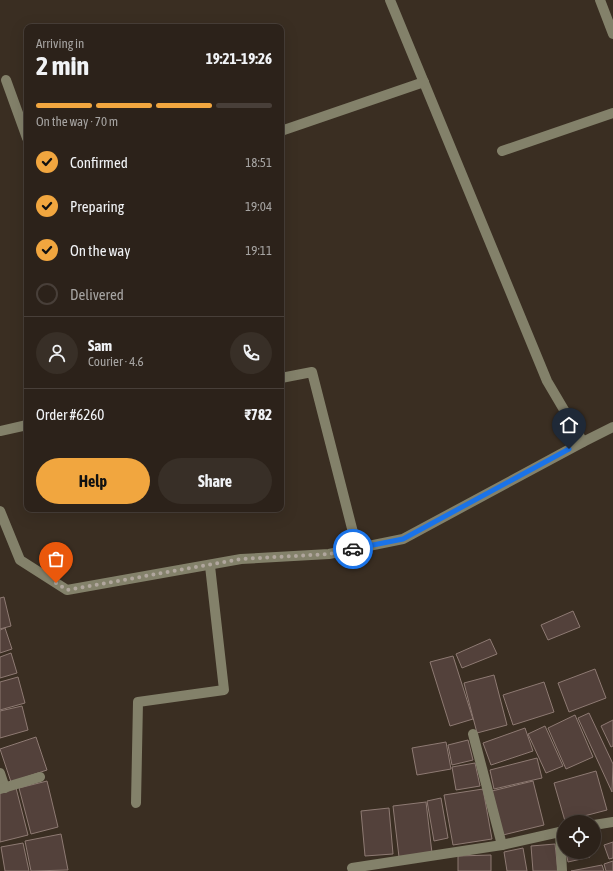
<!DOCTYPE html>
<meta charset="utf-8">
<style>
:root{--surface:#2c221a;--page:#382f27;--text:#f1f3f6;--muted:#a6a4a2;--line:#483f39;--accent:#f1a63f}
body{margin:0;font-family:"Asap Condensed",sans-serif;background:var(--page);color:var(--text);height:100vh;display:flex;flex-direction:column;font-size:15px;white-space:nowrap}
*{box-sizing:border-box;margin:0}
p{font-size:13px;color:var(--muted)}
.icon{flex:none;width:22px;height:22px;fill:none;stroke:currentColor;stroke-width:2;stroke-linecap:round;stroke-linejoin:round}
.map{position:relative;flex:1;overflow:hidden}
.side{position:absolute;left:24px;top:24px;width:260px;height:488px;display:flex;flex-direction:column;background:var(--surface);border-radius:8px;box-shadow:0 4px 16px #0002,0 0 0 1px var(--line)}
.side>*{flex:none}
.controls{position:absolute;left:557px;top:815px;display:grid;gap:8px}
.controls a{display:grid;place-items:center;width:44px;height:44px;border-radius:50%;background:var(--surface);box-shadow:0 4px 16px #0002,0 0 0 1px var(--line);font-size:20px}
.pin{position:absolute;display:grid;place-items:center;width:34px;height:34px;color:#fff;margin:-41px -17px;border-radius:50% 50% 50% 0;rotate:-45deg;box-shadow:0 0 4px #0007}
.pin .icon{rotate:45deg}
.courier{position:absolute;display:grid;place-items:center;width:40px;height:40px;margin:-20px;border:3px solid #1a73e8;border-radius:50%;background:#fff;color:#222;box-shadow:0 1px 5px #0007}
.summary em{font-style:normal;font-weight:700}
.summary div{display:flex;flex-direction:column-reverse}
.summary{display:flex;align-items:center;justify-content:space-between;height:68px;padding:0 12px}
h1{font-size:26px;font-weight:700;line-height:30px}
.bar{display:grid;grid-template-columns:repeat(4,1fr);gap:6px 4px;align-content:center;height:48px;padding:0 12px}
.bar i{height:5px;border-radius:3px;background:var(--line)}
.bar .selected{background:var(--accent)}
.bar p{grid-column:span 4}
.line{display:flex;align-items:center;gap:10px;padding:0 12px;border-top:1px solid var(--line)}
.line div{flex:1}
.round{display:grid;place-items:center;flex:none;width:42px;height:42px;border-radius:21px;background:var(--page)}
ol{padding:0 12px;list-style:none}
li{display:flex;align-items:center;gap:12px;height:44px}
li p{margin-inline-start:auto}
li .icon{padding:4px;border-radius:50%;background:var(--accent);color:#111;stroke-width:4}
li:last-child{color:var(--muted)}
li i{width:22px;height:22px;border:2px solid var(--line);border-radius:50%}
.action{display:flex;gap:8px;margin-top:auto;padding:8px 12px}
.action a{flex:1;height:46px;border-radius:24px;background:var(--accent);color:#111;font-size:16px;font-weight:700;line-height:46px;text-align:center}
.action a+a{background:var(--page);color:var(--text)}
.map>svg:first-child{display:block}
.building{fill:#53413b;stroke:#8e7a73}
.lines{fill:none;stroke-linecap:round;stroke-linejoin:round}
.minor{stroke:#83816a;stroke-width:10}
.done{stroke:#b0a69d;stroke-width:4;stroke-dasharray:0 7.2}
.route{stroke:#1a73e8;stroke-width:5}
</style>
<div class="map">
<svg width="613" height="871" viewBox="0 0 613 871">
<rect width="100%" height="100%" fill="#3a2e22"/>
<g class="building">
<path d="M 4,597 L 11,626 L 0,629 L 0,598 Z"/>
<path d="M 573,611 L 580,627 L 548,640 L 541,625 Z"/>
<path d="M 5,628 L 12,649 L 0,653 L 0,630 Z"/>
<path d="M 490,639 L 497,654 L 462,668 L 456,654 Z"/>
<path d="M 11,653 L 17,673 L 0,678 L 0,657 Z"/>
<path d="M 453,656 L 473,719 L 450,726 L 430,662 Z"/>
<path d="M 595,669 L 606,698 L 569,712 L 558,683 Z"/>
<path d="M 494,675 L 507,725 L 477,733 L 464,683 Z"/>
<path d="M 18,677 L 25,703 L 0,710 L 0,682 Z"/>
<path d="M 544,682 L 554,712 L 513,725 L 503,695 Z"/>
<path d="M 22,706 L 28,730 L 0,738 L 0,711 Z"/>
<path d="M 589,713 L 613,764 L 612,792 L 578,718 Z"/>
<path d="M 575,715 L 593,757 L 566,769 L 548,728 Z"/>
<path d="M 613,720 L 613,746 L 611,747 L 601,726 Z"/>
<path d="M 545,726 L 563,766 L 546,773 L 528,734 Z"/>
<path d="M 525,728 L 533,751 L 491,765 L 483,743 Z"/>
<path d="M 36,737 L 47,770 L 11,782 L 0,749 Z"/>
<path d="M 468,740 L 473,760 L 452,765 L 448,745 Z"/>
<path d="M 446,742 L 451,769 L 417,775 L 412,748 Z"/>
<path d="M 537,758 L 542,778 L 494,789 L 490,770 Z"/>
<path d="M 475,763 L 480,786 L 456,790 L 452,767 Z"/>
<path d="M 596,771 L 607,810 L 565,821 L 554,783 Z"/>
<path d="M 47,781 L 58,827 L 31,834 L 19,788 Z"/>
<path d="M 533,781 L 544,825 L 503,835 L 492,791 Z"/>
<path d="M 16,788 L 28,835 L 0,842 L 0,793 Z"/>
<path d="M 483,789 L 492,839 L 453,845 L 444,795 Z"/>
<path d="M 441,798 L 448,838 L 434,841 L 427,801 Z"/>
<path d="M 426,802 L 432,853 L 399,857 L 393,806 Z"/>
<path d="M 389,808 L 393,854 L 365,856 L 361,811 Z"/>
<path d="M 61,834 L 68,870 L 31,871 L 25,841 Z"/>
<path d="M 613,842 L 613,858 L 609,859 L 604,845 Z"/>
<path d="M 23,843 L 29,871 L 5,871 L 1,847 Z"/>
<path d="M 555,844 L 558,871 L 533,871 L 531,846 Z"/>
<path d="M 523,848 L 527,871 L 507,871 L 504,852 Z"/>
<path d="M 566,852 L 589,852 L 590,857 L 568,862 Z"/>
<path d="M 491,855 L 491,871 L 458,871 L 458,856 Z"/>
<path d="M 613,861 L 613,871 L 606,871 L 604,864 Z"/>
<path d="M 602,865 L 604,871 L 571,871 Z"/>
</g>
<g class="lines">
<g class="minor">
<path d="M 390,0 L 547,381 L 583,442"/>
<path d="M 600,0 L 613,34"/>
<path d="M 6,80 L 27,138"/>
<path d="M 281,131 L 424,82"/>
<path d="M 502,151 L 613,113"/>
<path d="M 281,378 L 312,372 L 357,548"/>
<path d="M 0,431 L 27,425"/>
<path d="M 0,511 L 20,560 L 67,590 L 241,559 L 329,554 L 403,539 L 583,442 L 613,427"/>
<path d="M 473,734 L 502,845"/>
<path d="M 0,773 L 5,788"/>
<path d="M 0,789 L 40,777"/>
<path d="M 136,803 L 138,702 L 224,690 L 210,566"/>
<path d="M 594,825 L 613,822"/>
<path d="M 560,832 L 562,871"/>
<path d="M 352,868 L 502,845 L 564,831"/>
</g>
</g>
<g class="lines">
<path class="done" d="M 56,583 L 67,590 L 241,559 L 329,554 L 353,549"/>
<path class="route" d="M 353,549 L 403,539 L 569,449"/>
</g>
</svg>
<div class="controls">
<a><svg class="icon" aria-label="locate" viewBox="0 0 24 24"><circle cx="12" cy="12" r="6"/><path d="M12 2v4M12 18v4M2 12h4M18 12h4"/></svg></a>
</div>
<div class="pin" style="left:56px;top:583px;background:#ea580c"><svg class="icon" aria-label="bag" viewBox="0 0 24 24"><path d="M5 8h14l-1 12H6zM9 8a3 3 0 0 1 6 0"/></svg></div>
<div class="pin" style="left:569px;top:449px;background:#1f2937"><svg class="icon" aria-label="home" viewBox="0 0 24 24"><path d="M3 11l9-7 9 7M6 9v11h12V9"/></svg></div>
<div class="courier" style="left:353px;top:549px"><svg class="icon" aria-label="car" viewBox="0 0 24 24"><path d="M5 17H2v-5l4-1 3-4h7l3 4 3 1v5h-3M9 17h6M6 11h13"/><circle cx="7" cy="17" r="2"/><circle cx="17" cy="17" r="2"/></svg></div>
<section class="side">
<div class="summary"><div><h1>2 min</h1><p>Arriving in</p></div><em>19:21–19:26</em></div>
<div class="bar"><i class="selected"></i><i class="selected"></i><i class="selected"></i><i></i><p>On the way · 70 m</p></div>
<ol>
<li><svg class="icon" aria-label="check" viewBox="0 0 24 24"><path d="M5 12l5 5 9-10"/></svg>Confirmed<p>18:51</p></li>
<li><svg class="icon" aria-label="check" viewBox="0 0 24 24"><path d="M5 12l5 5 9-10"/></svg>Preparing<p>19:04</p></li>
<li><svg class="icon" aria-label="check" viewBox="0 0 24 24"><path d="M5 12l5 5 9-10"/></svg>On the way<p>19:11</p></li>
<li><i></i>Delivered</li>
</ol>
<div class="line" style="height:72px"><a class="round"><svg class="icon" aria-label="person" viewBox="0 0 24 24"><circle cx="12" cy="8" r="4"/><path d="M4 21q1-7 8-7t8 7"/></svg></a><div><b>Sam</b><p>Courier · 4.6</p></div><a class="round"><svg class="icon" aria-label="phone" viewBox="0 0 24 24"><path d="M5 4h4l2 5-3 2q2 4 5 5l2-3 5 2v4C11 20 4 13 5 4z"/></svg></a></div>
<div class="line" style="height:52px"><div>Order #6260</div><b>₹782</b></div>
<div class="action"><a>Help</a><a>Share</a></div>
</section>
</div>
